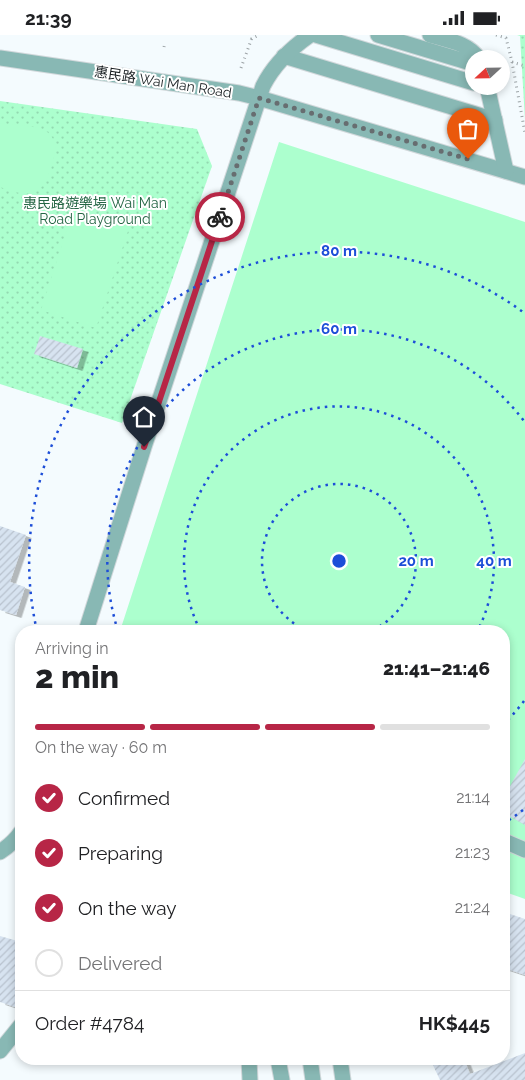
<!DOCTYPE html>
<meta charset="utf-8">
<style>
:root{--surface:#fff;--page:#f2f2f2;--text:#202124;--muted:#757577;--line:#e0e0e0;--accent:#b72646}
body{margin:0;font-family:Raleway,"Noto Sans TC",sans-serif;background:var(--page);color:var(--text);height:100vh;display:flex;flex-direction:column;font-size:19px;white-space:nowrap}
*{box-sizing:border-box;margin:0}
p{font-size:16px;color:var(--muted)}
.icon{flex:none;width:28px;height:28px;fill:none;stroke:currentColor;stroke-width:2;stroke-linecap:round;stroke-linejoin:round}
.map{position:relative;flex:1;overflow:hidden}
.panel{position:absolute;left:15px;top:590px;width:495px;height:440px;display:flex;flex-direction:column;background:var(--surface);border-radius:20px;box-shadow:0 2px 8px #0003}
.panel>*{flex:none}
.needle{width:32px;rotate:248deg}
.fabs{position:absolute;left:465px;top:15px;display:grid;gap:10px}
.fabs a{display:grid;place-items:center;width:45px;height:45px;border-radius:50%;background:var(--surface);box-shadow:0 2px 8px #0003;font-size:25px}
.pin{position:absolute;display:grid;place-items:center;width:42px;height:42px;color:#fff;margin:-51px -21px;border-radius:50% 50% 50% 0;rotate:-45deg;box-shadow:0 0 5px #0007}
.pin .icon{rotate:45deg}
.courier{position:absolute;display:grid;place-items:center;width:50px;height:50px;margin:-25px;border:4px solid #b72646;border-radius:50%;background:#fff;color:#222;box-shadow:0 1px 6px #0007}
.overview em{font-style:normal;font-weight:800}
.overview div{display:flex;flex-direction:column-reverse}
.overview{display:flex;align-items:center;justify-content:space-between;height:85px;padding:0 20px}
h1{font-size:32px;font-weight:800;line-height:38px}
.bar{display:grid;grid-template-columns:repeat(4,1fr);gap:8px 5px;align-content:center;height:60px;padding:0 20px}
.bar i{height:6px;border-radius:4px;background:var(--line)}
.bar .active{background:var(--accent)}
.bar p{grid-column:span 4}
.line{display:flex;align-items:center;gap:12px;padding:0 20px;border-top:1px solid var(--line)}
.line div{flex:1}
ol{padding:0 20px;list-style:none}
li{display:flex;align-items:center;gap:15px;height:55px}
li p{margin-inline-start:auto}
li .icon{padding:5px;border-radius:50%;background:var(--accent);color:#fff;stroke-width:4}
li:last-child{color:var(--muted)}
li i{width:28px;height:28px;border:2px solid var(--line);border-radius:50%}
.status{display:flex;justify-content:space-between;align-items:center;height:35px;padding:0 25px;background:var(--surface);direction:ltr}
.status svg{height:14px;fill:currentColor}
.map>svg:first-child{display:block}
.grass{fill:url(#grass-dots)}
.pitch{fill:#acffce}
.building{fill:url(#building-hatch);filter:url(#shadow)}
.lines{fill:none;stroke-linecap:round;stroke-linejoin:round}
.minor-casing{stroke:#d1d8db;stroke-width:17}
.path{stroke:#9ca3a6;stroke-width:3;stroke-dasharray:1 4;stroke-linecap:butt}
.minor{stroke:#88b8b4;stroke-width:15}
.done{stroke:#676d70;stroke-width:5;stroke-dasharray:0 9}
.route{stroke:#b72646;stroke-width:6}
.ring{fill:none;stroke:#1d4ed8;stroke-width:2.5;stroke-dasharray:2.5 5}
.labels{text-anchor:middle;stroke-width:4;stroke-linejoin:round;paint-order:stroke}
.street-label{font-size:14px;fill:#1b2124;stroke:#fff}
.park-label{font-size:14px;fill:#256645;stroke:#fff}
.centre{fill:#1d4ed8;stroke:#fff;stroke-width:2.5}
.ring-label{font-size:15px;text-anchor:middle;font-weight:bold;fill:#1d4ed8;stroke:#fff;stroke-width:4;stroke-linejoin:round;paint-order:stroke}
</style>
<div class="status"><b>21:39</b><svg viewBox="0 0 49 12"><path d="M0 12V9h3v3zM5 12V6h3v6zM10 12V3h3v9zM15 12V0h3v12zM26 1h20v11H26zM47 4h2v5h-2z"/></svg></div>
<div class="map">
<svg width="525" height="1045" viewBox="0 0 525 1045">
<defs>
<pattern id="grass-dots" width="8" height="8" patternUnits="userSpaceOnUse" patternTransform="scale(1.25)"><rect width="8" height="8" fill="#acffce"/><path d="M2 2h.1M6 6h.1" fill="none" stroke="#93dab1" stroke-width="1.8" stroke-linecap="round"/></pattern>
<pattern id="building-hatch" width="6" height="6" patternUnits="userSpaceOnUse" patternTransform="scale(1.25)"><rect width="6" height="6" fill="#d7e3f0"/><path d="M-1 1l2-2M0 6l6-6M5 7l2-2" fill="none" stroke="#b8c2ce"/></pattern>
<filter id="shadow"><feDropShadow dx="5.5" dy="3" stdDeviation="0" flood-color="#0004"/></filter>
</defs>
<rect width="100%" height="100%" fill="#f4fbfe"/>
<g class="grass">
<path d="M 517,0 L 525,0 L 525,85 L 520,1 Z"/>
<path d="M 0,66 L 197,94 L 212,131 L 122,388 L 0,349 Z"/>
</g>
<g class="pitch">
<path d="M 0,88 C 12,90 36,90 46,96 C 50,99 54,104 55,109 C 57,118 49,143 43,150 C 40,154 35,157 30,158 C 20,160 9,155 0,152 Z"/>
<path d="M 279,107 L 525,187 L 525,864 L 508,858 L 504,859 L 504,596 L 120,596 Z"/>
<path d="M 74,172 L 130,190 L 96,293 L 41,275 Z"/>
</g>
<g class="building">
<path d="M 40,301 L 83,314 L 77,333 L 34,319 Z"/>
<path d="M 0,491 L 26,500 L 10,547 L 25,552 L 16,580 L 0,575 Z"/>
<path d="M 525,724 L 525,790 L 504,778 L 504,762 Z"/>
<path d="M 504,877 L 525,884 L 525,940 L 504,933 Z"/>
<path d="M 0,901 L 21,907 L 21,974 L 0,967 Z"/>
<path d="M 525,1018 L 525,1045 L 440,1045 L 430,1024 L 464,1024 L 470,1039 Z"/>
</g>
<g class="lines">
<defs>
<g id="minor">
<path d="M 316,0 L 474,48"/>
<path d="M 378,0 L 474,29"/>
<path d="M 430,0 C 447,5 469,8 479,24"/>
<path d="M 284,21 L 495,85"/>
<path d="M 0,23 L 239,58 L 259,63 L 525,142"/>
<path d="M 487,51 L 506,136"/>
<path d="M 86,596 L 144,412 L 263,51 C 274,29 290,14 310,0"/>
<path d="M 504,806 L 525,815"/>
<path d="M 0,817 C 9,811 15,806 21,797"/>
<path d="M 0,1016 L 21,990"/>
<path d="M 249,1024 L 250,1045"/>
<path d="M 278,1024 L 282,1045"/>
<path d="M 310,1024 L 313,1045"/>
<path d="M 340,1024 L 343,1045"/>
</g>
</defs>
<use href="#minor" class="minor-casing"/>
<g class="path">
<path d="M 496,0 L 506,3 L 512,27 L 525,98"/>
<path d="M 251,4 L 259,0"/>
<path d="M 164,12 L 165,8"/>
<path d="M 512,27 L 525,31"/>
<path d="M 241,33 L 253,0"/>
</g>
<use href="#minor" class="minor"/>
</g>
<g class="lines">
<path class="done" d="M 220,182 L 259,63 L 468,124"/>
<path class="route" d="M 144,412 L 220,182"/>
</g>
<g class="ring">
<path d="M307 596A77 77 0 1 1 371 596"/>
<path d="M200 595A155 155 0 1 1 478 595"/>
<path d="M524 666A232 232 0 0 1 504 689M118 596A232 232 0 0 1 524 386"/>
<path d="M523 775A310 310 0 0 1 506 787M37 596A310 310 0 0 1 523 277"/>
</g>
<g class="labels">
<g class="street-label">
<text transform="translate(163 47) rotate(9)" y="5">惠民路 Wai Man Road</text>
</g>
<g class="park-label">
<text x="95" y="173">惠民路遊樂場 Wai Man<tspan x="95" dy="16">Road Playground</tspan></text>
</g>
</g>
<circle cx="339" cy="526" r="8" class="centre"/>
<g class="ring-label">
<text x="339" y="221">80 m</text>
<text x="339" y="299">60 m</text>
<text x="416" y="531">20 m</text>
<text x="494" y="531">40 m</text>
</g>
</svg>
<div class="fabs">
<a><svg class="needle" viewBox="-14 -14 28 28"><path d="M0-13l5 13h-10z" fill="#e53935"/><path d="M0 13l5-13h-10z" fill="#757577"/></svg></a>
</div>
<div class="pin" style="left:468px;top:124px;background:#ea580c"><svg class="icon" aria-label="bag" viewBox="0 0 24 24"><path d="M5 8h14l-1 12H6zM9 8a3 3 0 0 1 6 0"/></svg></div>
<div class="pin" style="left:144px;top:412px;background:#1f2937"><svg class="icon" aria-label="home" viewBox="0 0 24 24"><path d="M3 11l9-7 9 7M6 9v11h12V9"/></svg></div>
<div class="courier" style="left:220px;top:182px"><svg class="icon" aria-label="bike" viewBox="0 0 24 24"><circle cx="6" cy="16" r="4"/><circle cx="18" cy="16" r="4"/><path d="M6 16l4-8h5l3 8M10 8l3 8H6M13 5h3"/></svg></div>
<section class="panel">
<div class="overview"><div><h1>2 min</h1><p>Arriving in</p></div><em>21:41–21:46</em></div>
<div class="bar"><i class="active"></i><i class="active"></i><i class="active"></i><i></i><p>On the way · 60 m</p></div>
<ol>
<li><svg class="icon" aria-label="check" viewBox="0 0 24 24"><path d="M5 12l5 5 9-10"/></svg>Confirmed<p>21:14</p></li>
<li><svg class="icon" aria-label="check" viewBox="0 0 24 24"><path d="M5 12l5 5 9-10"/></svg>Preparing<p>21:23</p></li>
<li><svg class="icon" aria-label="check" viewBox="0 0 24 24"><path d="M5 12l5 5 9-10"/></svg>On the way<p>21:24</p></li>
<li><i></i>Delivered</li>
</ol>
<div class="line" style="height:65px"><div>Order #4784</div><b>HK$445</b></div>
</section>
</div>
